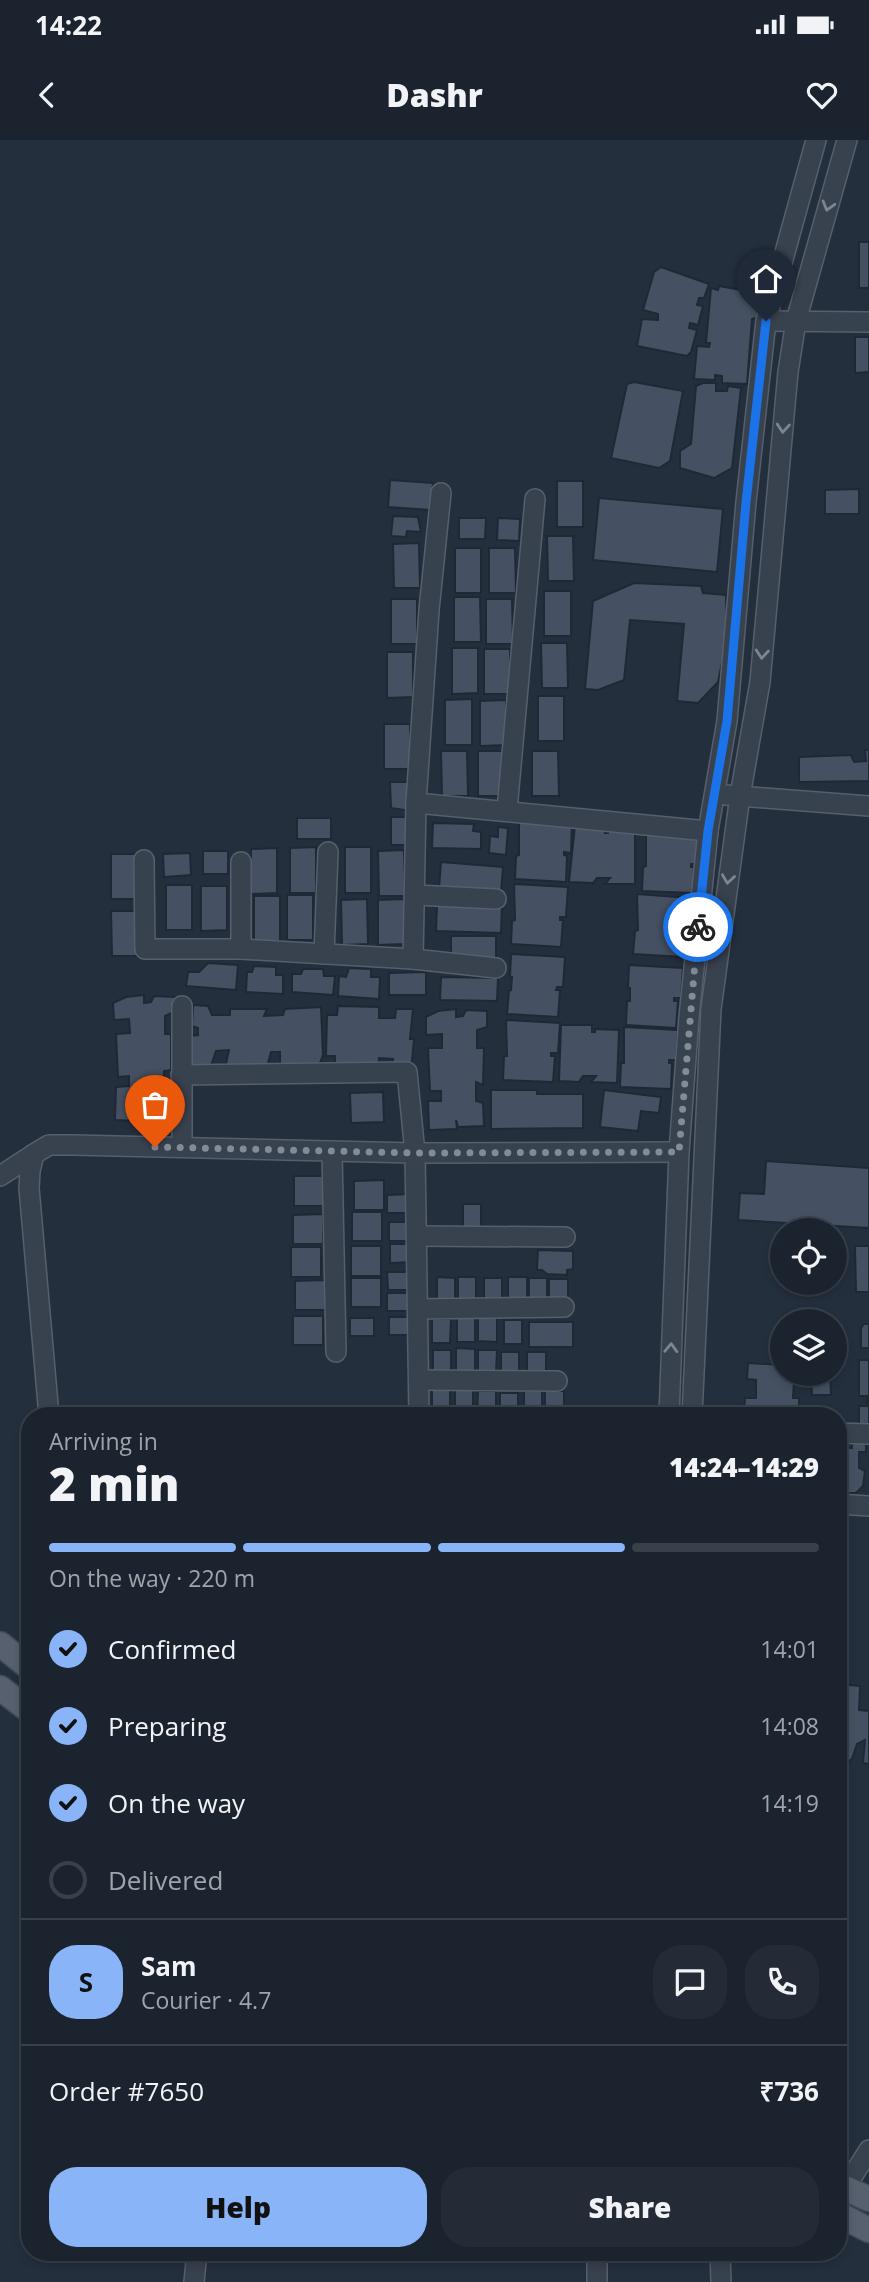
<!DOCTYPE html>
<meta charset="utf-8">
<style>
:root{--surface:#1b232e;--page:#242b36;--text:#f1f3f6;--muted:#a0a4aa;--line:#39404a;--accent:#8ab4f8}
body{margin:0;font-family:"Open Sans",sans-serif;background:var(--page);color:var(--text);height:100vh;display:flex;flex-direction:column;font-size:26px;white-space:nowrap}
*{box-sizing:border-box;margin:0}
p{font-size:23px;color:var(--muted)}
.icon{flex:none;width:38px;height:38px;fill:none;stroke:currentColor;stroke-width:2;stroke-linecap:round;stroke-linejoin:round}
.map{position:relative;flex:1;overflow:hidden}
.details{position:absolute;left:21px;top:1267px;width:826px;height:854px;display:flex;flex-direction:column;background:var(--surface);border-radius:28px;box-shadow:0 4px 10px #0003,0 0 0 2px var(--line)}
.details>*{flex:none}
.controls{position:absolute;left:770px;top:1078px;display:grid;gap:14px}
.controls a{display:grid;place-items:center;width:77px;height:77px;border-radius:50%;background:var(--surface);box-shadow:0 4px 10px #0003,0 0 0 2px var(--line);font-size:35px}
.pin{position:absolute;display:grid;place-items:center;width:60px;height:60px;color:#fff;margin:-72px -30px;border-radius:50% 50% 50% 0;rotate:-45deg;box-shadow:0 0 7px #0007}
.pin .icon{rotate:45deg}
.courier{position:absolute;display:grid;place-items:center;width:70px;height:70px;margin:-35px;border:5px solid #1a73e8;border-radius:50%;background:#fff;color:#222;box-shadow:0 2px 9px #0007}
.headline em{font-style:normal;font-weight:800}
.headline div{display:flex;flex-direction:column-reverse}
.headline{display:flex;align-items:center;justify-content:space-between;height:119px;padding:0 28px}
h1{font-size:46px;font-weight:800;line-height:52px}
.bar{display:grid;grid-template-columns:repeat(4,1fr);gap:10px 7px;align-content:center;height:84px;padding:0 28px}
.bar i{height:9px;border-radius:5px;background:var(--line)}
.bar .selected{background:var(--accent)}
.bar p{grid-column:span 4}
.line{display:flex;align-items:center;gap:18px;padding:0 28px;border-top:2px solid var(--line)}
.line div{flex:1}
.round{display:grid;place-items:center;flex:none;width:74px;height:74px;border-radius:28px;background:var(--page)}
ol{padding:0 28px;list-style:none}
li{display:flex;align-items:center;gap:21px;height:77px}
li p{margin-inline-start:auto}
li .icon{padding:7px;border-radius:50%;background:var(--accent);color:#111;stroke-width:4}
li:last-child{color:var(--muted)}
li i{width:38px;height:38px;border:4px solid var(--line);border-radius:50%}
.button{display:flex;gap:14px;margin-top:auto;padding:14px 28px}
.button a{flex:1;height:80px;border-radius:28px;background:var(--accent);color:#111;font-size:28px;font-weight:800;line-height:80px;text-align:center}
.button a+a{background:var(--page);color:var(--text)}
.status{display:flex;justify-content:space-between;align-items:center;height:49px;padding:0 35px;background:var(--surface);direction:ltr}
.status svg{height:19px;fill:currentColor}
header{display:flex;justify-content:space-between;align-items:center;height:91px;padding:0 28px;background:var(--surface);font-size:32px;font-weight:800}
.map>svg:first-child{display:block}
.building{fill:#455162;stroke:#1f2835;stroke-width:2}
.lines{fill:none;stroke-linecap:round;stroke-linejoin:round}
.minor-casing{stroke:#565f6c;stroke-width:22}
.major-casing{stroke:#414a57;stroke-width:27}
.minor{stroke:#38414e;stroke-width:19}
.major{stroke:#56606e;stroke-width:24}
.oneway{stroke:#7c8592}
.done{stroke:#828b98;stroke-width:7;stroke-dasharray:0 12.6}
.route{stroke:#1a73e8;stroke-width:9}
</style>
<div class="status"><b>14:22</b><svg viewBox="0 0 49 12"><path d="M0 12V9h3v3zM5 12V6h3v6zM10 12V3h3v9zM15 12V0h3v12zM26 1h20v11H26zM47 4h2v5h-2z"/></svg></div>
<header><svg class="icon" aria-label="back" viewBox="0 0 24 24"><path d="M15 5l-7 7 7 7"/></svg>Dashr<svg class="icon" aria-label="heart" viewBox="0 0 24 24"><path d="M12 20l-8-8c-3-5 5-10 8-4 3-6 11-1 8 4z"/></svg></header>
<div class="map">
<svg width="869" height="2142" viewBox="0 0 869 2142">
<rect width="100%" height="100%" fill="#242f3e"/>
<g class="building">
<rect x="859" y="102" width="10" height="46"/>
<path d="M 661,127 L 709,144 L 704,158 L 699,158 L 697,165 L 703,166 L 698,185 L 690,183 L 689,188 L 697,190 L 691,212 L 687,216 L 637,206 L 642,179 L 658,180 L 658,174 L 643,170 L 654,132 Z"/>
<path d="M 719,146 L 753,152 L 752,156 L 761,158 L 758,177 L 752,179 L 747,244 L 722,243 L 722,236 L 715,235 L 715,240 L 694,239 L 697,206 L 709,207 L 710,203 L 706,203 L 711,148 L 718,150 Z"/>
<path d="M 855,197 L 869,197 L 869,232 L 855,233 Z"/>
<path d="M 634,242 L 683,251 L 670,321 L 659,328 L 611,318 L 627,244 Z"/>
<path d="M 703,243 L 716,243 L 716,251 L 727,251 L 728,246 L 741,248 L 732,328 L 714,338 L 680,328 L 680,311 L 691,304 L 696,246 Z"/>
<path d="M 390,340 L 433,343 L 431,370 L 388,367 Z"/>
<rect x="557" y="341" width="26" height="46"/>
<path d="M 859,349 L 859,374 L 825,374 L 825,350 Z"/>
<path d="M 599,358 L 723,369 L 717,432 L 593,420 Z"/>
<path d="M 393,376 L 418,377 L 421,392 L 407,391 L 406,397 L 391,396 Z"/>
<path d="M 459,378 L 486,378 L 485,399 L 459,399 Z"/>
<path d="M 498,378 L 520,379 L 519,401 L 497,400 Z"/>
<path d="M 547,396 L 573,396 L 574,441 L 548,441 Z"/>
<path d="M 419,403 L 420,448 L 394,448 L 393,404 Z"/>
<rect x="455" y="408" width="26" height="45"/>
<path d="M 489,408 L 515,408 L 516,453 L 489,453 Z"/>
<path d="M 634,443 L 701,446 L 703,453 L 726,455 L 727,498 L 718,542 L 698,563 L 677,561 L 684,484 L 630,480 L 624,540 L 598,550 L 585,549 L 593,461 Z"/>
<rect x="544" y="451" width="27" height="45"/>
<path d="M 454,457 L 480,457 L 481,502 L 454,502 Z"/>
<rect x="391" y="459" width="26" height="45"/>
<path d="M 486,459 L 512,459 L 513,504 L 486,504 Z"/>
<path d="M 541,503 L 567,503 L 568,548 L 542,548 Z"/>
<path d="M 452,508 L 478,508 L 478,553 L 452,554 Z"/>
<rect x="484" y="509" width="26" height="45"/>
<path d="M 387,512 L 413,512 L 413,557 L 387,558 Z"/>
<rect x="538" y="556" width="26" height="45"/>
<path d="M 472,559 L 472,605 L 445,605 L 445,560 Z"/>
<path d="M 506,560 L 507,605 L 480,606 L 480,561 Z"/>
<path d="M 384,584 L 410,584 L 411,629 L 384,629 Z"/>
<path d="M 865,610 L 869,610 L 869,641 L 799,642 L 799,617 L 851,615 L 854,622 L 866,621 Z"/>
<path d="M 441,611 L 467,611 L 468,656 L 442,656 Z"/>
<rect x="478" y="611" width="26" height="45"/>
<path d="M 532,611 L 558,611 L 559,656 L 532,656 Z"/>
<path d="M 390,642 L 410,642 L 411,671 L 391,668 Z"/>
<rect x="391" y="677" width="17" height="28"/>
<rect x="297" y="678" width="34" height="21"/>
<path d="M 519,679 L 572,683 L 571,713 L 564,712 L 564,715 L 567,716 L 566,742 L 515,739 L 516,716 L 519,715 Z"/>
<path d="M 433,683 L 474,684 L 473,691 L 481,692 L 481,709 L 432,708 Z"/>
<path d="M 575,686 L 605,687 L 605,693 L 608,693 L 608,690 L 635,691 L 635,744 L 605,744 L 610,738 L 597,738 L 593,743 L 569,742 Z"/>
<path d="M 498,687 L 508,688 L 506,715 L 489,713 L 490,696 L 498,697 Z"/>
<path d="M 646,691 L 699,694 L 698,724 L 691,724 L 691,727 L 694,727 L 693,753 L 642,751 L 643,727 L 646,726 Z"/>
<path d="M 316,707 L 316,753 L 290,753 L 290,708 Z"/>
<rect x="345" y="707" width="26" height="46"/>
<path d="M 277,708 L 277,753 L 251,754 L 251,709 Z"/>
<path d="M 404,710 L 405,756 L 379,756 L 378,711 Z"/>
<rect x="203" y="711" width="25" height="23"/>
<path d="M 190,713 L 191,735 L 164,737 L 163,714 Z"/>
<rect x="111" y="714" width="26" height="45"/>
<path d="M 441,722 L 503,727 L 501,753 L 439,748 Z"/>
<path d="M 514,744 L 568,747 L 566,777 L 560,777 L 560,780 L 563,780 L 561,807 L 511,804 L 512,781 L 515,780 Z"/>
<rect x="166" y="745" width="26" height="45"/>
<path d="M 201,746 L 227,746 L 227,790 L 201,791 Z"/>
<path d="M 637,754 L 691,758 L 689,787 L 683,787 L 682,790 L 686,790 L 684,817 L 633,814 L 635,791 L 638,790 Z"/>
<rect x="287" y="755" width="26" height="45"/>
<rect x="254" y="756" width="26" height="45"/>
<path d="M 367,759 L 368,804 L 342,805 L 341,760 Z"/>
<path d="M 404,759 L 404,804 L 378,805 L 378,760 Z"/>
<path d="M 441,762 L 502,764 L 501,793 L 436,791 L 437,766 Z"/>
<path d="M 111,771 L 138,771 L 138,816 L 112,816 Z"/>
<rect x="451" y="796" width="45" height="22"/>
<path d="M 511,814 L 565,817 L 563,847 L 557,847 L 556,850 L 560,850 L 558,877 L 507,874 L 509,851 L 511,850 L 512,837 L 510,837 Z"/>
<path d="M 208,823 L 238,825 L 236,850 L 186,846 L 188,832 L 199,832 Z"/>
<path d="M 629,825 L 683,828 L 681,858 L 674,858 L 674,861 L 678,861 L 676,888 L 626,885 L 627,861 L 630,861 L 630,848 L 628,848 Z"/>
<path d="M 254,826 L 276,827 L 276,835 L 283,835 L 283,854 L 246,852 L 247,832 L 252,832 Z"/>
<path d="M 349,828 L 371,829 L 371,837 L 380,837 L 379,859 L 338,856 L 339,836 L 346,837 Z"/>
<path d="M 303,829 L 323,829 L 324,836 L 335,836 L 333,855 L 292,852 L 292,834 L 301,834 Z"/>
<path d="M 426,832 L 426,855 L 389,855 L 389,833 Z"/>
<path d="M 441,837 L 498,838 L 497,861 L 440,860 Z"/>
<path d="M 144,855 L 144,863 L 151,862 L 154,856 L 175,857 L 174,872 L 165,876 L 165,894 L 171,894 L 171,930 L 164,931 L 164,946 L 171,948 L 172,981 L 149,980 L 147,971 L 142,970 L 138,981 L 115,980 L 116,947 L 129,946 L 129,936 L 118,937 L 116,894 L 130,893 L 129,879 L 114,880 L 113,863 L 126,857 Z"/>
<path d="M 193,865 L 208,866 L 212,875 L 230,875 L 230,869 L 267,869 L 264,876 L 283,875 L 285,869 L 321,867 L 323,915 L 318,928 L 280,927 L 280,912 L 271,912 L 267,927 L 225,928 L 229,910 L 216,911 L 210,929 L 191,929 L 190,896 L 198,895 L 198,888 L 192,886 Z"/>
<path d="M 338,866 L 379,867 L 379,878 L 395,878 L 396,869 L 413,869 L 410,899 L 414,899 L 412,921 L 406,929 L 393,929 L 393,919 L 379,918 L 378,927 L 335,926 L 335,916 L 326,916 L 327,875 L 337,875 Z"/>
<path d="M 456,869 L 456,877 L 463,876 L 466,870 L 487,871 L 487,887 L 477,890 L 477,908 L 484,908 L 483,945 L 476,942 L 476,961 L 483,963 L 484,986 L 458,987 L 456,980 L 457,989 L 429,990 L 428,961 L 441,961 L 441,951 L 430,951 L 428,908 L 442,908 L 442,894 L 426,895 L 426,877 L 438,871 Z"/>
<path d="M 506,880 L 560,883 L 558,913 L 551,913 L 551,916 L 555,916 L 553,942 L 503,940 L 504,916 L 507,916 Z"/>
<path d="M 561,885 L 592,885 L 592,892 L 595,892 L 595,889 L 619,890 L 617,943 L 591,942 L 596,936 L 583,936 L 579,942 L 559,941 Z"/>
<path d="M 624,887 L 678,890 L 676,920 L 669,920 L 669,923 L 672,923 L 671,949 L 620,947 L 621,923 L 624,923 Z"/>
<path d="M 491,950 L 537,950 L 537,954 L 583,954 L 583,988 L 491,989 Z"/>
<path d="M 604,950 L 661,957 L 659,973 L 641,971 L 638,991 L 600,987 Z"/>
<path d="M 383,952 L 384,982 L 351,983 L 350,953 Z"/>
<path d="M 766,1021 L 869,1028 L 869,1088 L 738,1080 L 740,1053 L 764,1054 Z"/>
<rect x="294" y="1036" width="30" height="30"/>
<path d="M 384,1040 L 384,1070 L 354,1070 L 354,1041 Z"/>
<path d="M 411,1054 L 411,1073 L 387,1073 L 387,1055 Z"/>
<rect x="463" y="1064" width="18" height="24"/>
<rect x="352" y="1072" width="30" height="29"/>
<path d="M 323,1074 L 323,1104 L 293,1104 L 293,1075 Z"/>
<rect x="389" y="1082" width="24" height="19"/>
<path d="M 390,1104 L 414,1104 L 414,1122 L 390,1123 Z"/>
<rect x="351" y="1106" width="30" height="30"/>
<path d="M 855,1106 L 869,1106 L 869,1152 L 856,1152 Z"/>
<rect x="291" y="1107" width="30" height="30"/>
<path d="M 538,1110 L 573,1111 L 573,1129 L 567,1130 L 567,1135 L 547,1134 L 542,1130 L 537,1130 Z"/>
<path d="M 387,1132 L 411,1132 L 412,1150 L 388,1150 Z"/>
<path d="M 437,1137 L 455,1138 L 455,1161 L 437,1161 Z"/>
<rect x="458" y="1137" width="18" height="24"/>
<rect x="508" y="1137" width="19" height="24"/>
<rect x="351" y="1138" width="30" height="29"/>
<rect x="484" y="1138" width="18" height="24"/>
<rect x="529" y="1138" width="18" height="24"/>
<rect x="549" y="1139" width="19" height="24"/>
<path d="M 325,1140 L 325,1170 L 295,1170 L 295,1141 Z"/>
<rect x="387" y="1153" width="24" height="18"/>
<rect x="293" y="1176" width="30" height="29"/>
<rect x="389" y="1177" width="24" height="18"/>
<path d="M 478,1177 L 497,1178 L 497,1202 L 478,1201 Z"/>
<rect x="350" y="1178" width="24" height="18"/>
<rect x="457" y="1178" width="18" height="24"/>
<path d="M 432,1179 L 451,1179 L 450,1203 L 432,1203 Z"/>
<rect x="504" y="1180" width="18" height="24"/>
<rect x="529" y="1182" width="44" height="25"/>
<path d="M 864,1184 L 869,1184 L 869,1208 L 861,1208 L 861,1188 Z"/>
<path d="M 456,1208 L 475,1209 L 475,1233 L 456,1232 Z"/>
<rect x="433" y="1210" width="18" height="24"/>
<path d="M 478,1210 L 497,1210 L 496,1234 L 478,1234 Z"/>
<path d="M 501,1212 L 519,1212 L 519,1236 L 501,1235 Z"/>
<rect x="527" y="1212" width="19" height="24"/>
<path d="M 859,1220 L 869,1220 L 869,1288 L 859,1288 L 859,1266 L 867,1266 L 867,1256 L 859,1256 Z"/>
<path d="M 748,1223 L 782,1225 L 782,1234 L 801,1234 L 800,1239 L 794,1242 L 793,1258 L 799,1258 L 799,1276 L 744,1274 L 745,1258 L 756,1258 L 756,1240 L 747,1239 Z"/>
<path d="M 811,1234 L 830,1234 L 831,1255 L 812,1255 Z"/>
<rect x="432" y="1249" width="18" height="24"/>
<rect x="455" y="1250" width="18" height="24"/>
<path d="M 478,1251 L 496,1251 L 496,1275 L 477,1275 Z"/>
<rect x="524" y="1251" width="18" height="24"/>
<rect x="545" y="1251" width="19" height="24"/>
<rect x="500" y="1253" width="18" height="23"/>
<path d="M 852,1300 L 866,1301 L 866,1312 L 859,1312 L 859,1328 L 865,1331 L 863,1346 L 856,1353 L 838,1353 L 838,1308 L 852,1308 Z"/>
<path d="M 838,1544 L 860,1546 L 859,1570 L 869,1571 L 869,1624 L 863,1623 L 865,1600 L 857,1604 L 852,1619 L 845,1623 L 838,1623 Z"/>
<path d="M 838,1700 L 841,1700 L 843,1717 L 848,1718 L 848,1767 L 838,1766 Z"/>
</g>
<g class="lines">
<defs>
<g id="minor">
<path d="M 766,181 L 869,182"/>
<path d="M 441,353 L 429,470 L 416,663 L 708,691"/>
<path d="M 726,655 L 869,666"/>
<path d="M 507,670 L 535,359"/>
<path d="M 144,720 L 145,809 L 241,809 L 413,819 L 416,663"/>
<path d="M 241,722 L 241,809"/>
<path d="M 415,755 L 496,759"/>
<path d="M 324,814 L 328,712"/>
<path d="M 413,819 L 496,828"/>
<path d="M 182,866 L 182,1007"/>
<path d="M 332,1011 L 336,1212"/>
<path d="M 0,1036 L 34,1014"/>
<path d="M 417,1096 L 565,1097"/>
<path d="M 418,1169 L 564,1167"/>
<path d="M 419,1240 L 557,1241"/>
<path d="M 49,1276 L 29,1048 L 30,1031 L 34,1014 L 49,1005 L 73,1005 L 415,1013 L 407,932 L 181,935"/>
<path d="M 419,1276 L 415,1013 L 679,1012"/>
<path d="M 669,1276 L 679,1012 L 689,877 L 708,691 L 727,581 L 746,362 L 766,181 L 816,0"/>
<path d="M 692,1276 L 711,869 L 740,656 L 760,542 L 788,232 L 796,181 L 847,0"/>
<path d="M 838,1293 L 869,1294"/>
<path d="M 838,1364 L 869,1366"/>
<path d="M 845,2048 L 869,2010"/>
<path d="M 720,2112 L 721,2142"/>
<path d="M 194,2142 L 197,2112"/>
<path d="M 597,2142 L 597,2112"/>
</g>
<g id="major">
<path d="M 0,1504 L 30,1528"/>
<path d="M 0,1548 L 30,1571"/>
<path d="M 838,2045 L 869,2059"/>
<path d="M 838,2074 L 869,2090"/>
</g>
</defs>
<use href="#minor" class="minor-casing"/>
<use href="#major" class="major-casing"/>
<use href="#minor" class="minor"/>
<use href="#major" class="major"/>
</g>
<defs><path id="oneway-chevron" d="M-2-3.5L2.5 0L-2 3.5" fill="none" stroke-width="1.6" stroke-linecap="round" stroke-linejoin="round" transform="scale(1.75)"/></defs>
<g class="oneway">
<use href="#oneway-chevron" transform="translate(828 66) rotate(106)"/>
<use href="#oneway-chevron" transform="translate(783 288) rotate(95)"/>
<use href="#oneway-chevron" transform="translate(762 514) rotate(95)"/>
<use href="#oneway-chevron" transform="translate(728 739) rotate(98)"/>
<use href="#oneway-chevron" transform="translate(671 1208) rotate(-88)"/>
</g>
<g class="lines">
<path class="done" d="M 155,1007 L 415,1013 L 679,1012 L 698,787"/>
<path class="route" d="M 698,787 L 708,691 L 727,581 L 746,362 L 766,181"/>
</g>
</svg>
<div class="controls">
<a><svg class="icon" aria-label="locate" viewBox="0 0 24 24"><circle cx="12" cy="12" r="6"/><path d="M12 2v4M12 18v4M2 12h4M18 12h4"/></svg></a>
<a><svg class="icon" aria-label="layers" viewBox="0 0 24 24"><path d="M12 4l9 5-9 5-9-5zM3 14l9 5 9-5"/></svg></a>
</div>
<div class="pin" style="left:155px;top:1007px;background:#ea580c"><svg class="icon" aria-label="bag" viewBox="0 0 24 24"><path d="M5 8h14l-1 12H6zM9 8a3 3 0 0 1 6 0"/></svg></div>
<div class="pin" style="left:766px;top:181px;background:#1f2937"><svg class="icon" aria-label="home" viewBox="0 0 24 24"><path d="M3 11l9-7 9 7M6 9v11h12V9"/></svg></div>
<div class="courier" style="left:698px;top:787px"><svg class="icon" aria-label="bike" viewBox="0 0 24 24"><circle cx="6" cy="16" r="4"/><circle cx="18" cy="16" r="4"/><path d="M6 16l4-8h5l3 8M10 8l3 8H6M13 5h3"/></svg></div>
<section class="details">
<div class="headline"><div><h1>2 min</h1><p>Arriving in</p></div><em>14:24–14:29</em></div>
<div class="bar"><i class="selected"></i><i class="selected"></i><i class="selected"></i><i></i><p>On the way · 220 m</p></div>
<ol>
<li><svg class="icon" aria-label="check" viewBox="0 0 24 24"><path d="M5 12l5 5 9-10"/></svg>Confirmed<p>14:01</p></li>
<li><svg class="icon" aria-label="check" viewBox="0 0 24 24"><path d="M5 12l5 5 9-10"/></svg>Preparing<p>14:08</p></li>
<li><svg class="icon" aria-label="check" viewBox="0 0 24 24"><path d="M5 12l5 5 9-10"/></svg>On the way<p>14:19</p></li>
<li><i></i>Delivered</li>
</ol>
<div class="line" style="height:126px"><b class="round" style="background:var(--accent);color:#111">S</b><div><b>Sam</b><p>Courier · 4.7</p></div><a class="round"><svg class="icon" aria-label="chat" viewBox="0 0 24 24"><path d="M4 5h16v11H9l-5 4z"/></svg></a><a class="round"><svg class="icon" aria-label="phone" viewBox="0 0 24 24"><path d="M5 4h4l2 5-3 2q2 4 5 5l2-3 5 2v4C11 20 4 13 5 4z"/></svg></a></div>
<div class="line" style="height:91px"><div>Order #7650</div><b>₹736</b></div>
<div class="button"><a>Help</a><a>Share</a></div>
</section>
</div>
